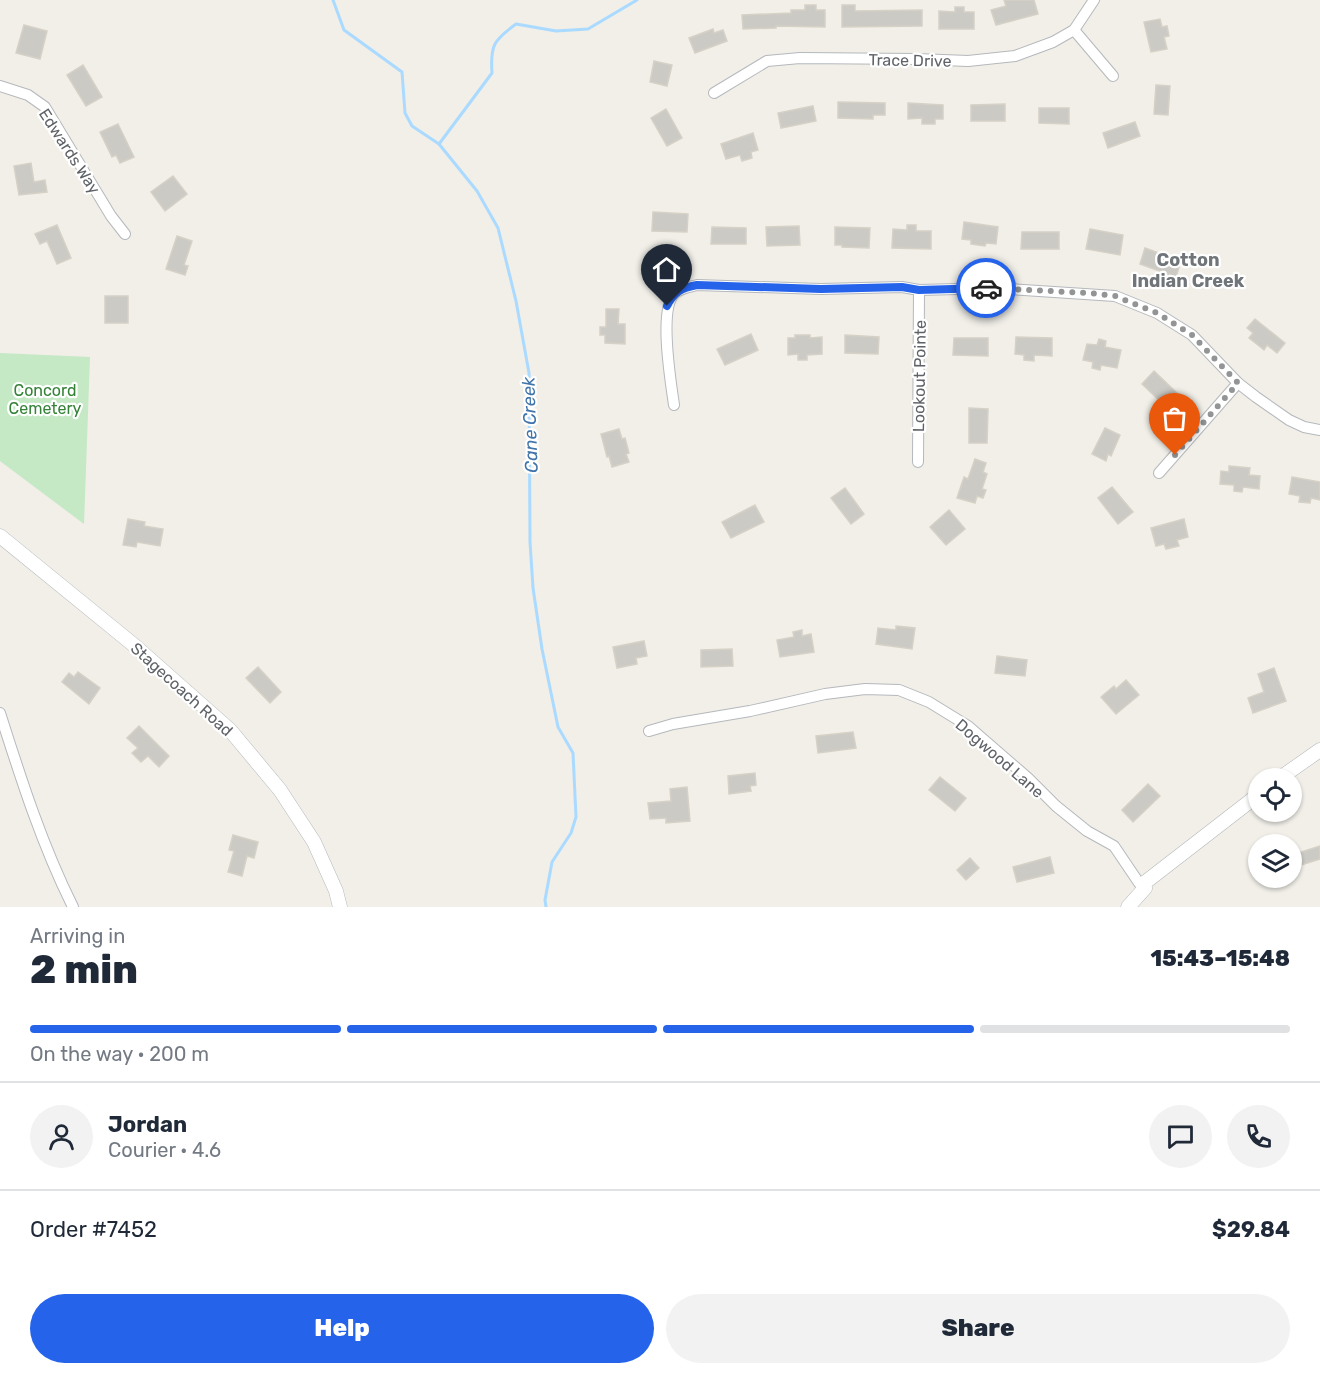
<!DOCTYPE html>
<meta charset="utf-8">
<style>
:root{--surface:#fff;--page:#f2f2f3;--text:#1f2937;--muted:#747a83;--line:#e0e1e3;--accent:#2563eb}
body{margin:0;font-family:Rubik,sans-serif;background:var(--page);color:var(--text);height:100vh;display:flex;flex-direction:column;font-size:22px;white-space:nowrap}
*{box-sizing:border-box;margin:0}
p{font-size:20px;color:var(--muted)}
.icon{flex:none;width:33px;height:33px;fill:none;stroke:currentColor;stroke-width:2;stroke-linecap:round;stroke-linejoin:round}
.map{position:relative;height:907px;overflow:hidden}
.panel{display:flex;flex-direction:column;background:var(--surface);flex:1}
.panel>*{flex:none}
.controls{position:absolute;left:1248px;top:768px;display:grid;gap:12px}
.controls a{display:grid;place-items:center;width:54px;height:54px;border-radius:50%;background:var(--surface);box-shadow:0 2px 4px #0004;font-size:30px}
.pin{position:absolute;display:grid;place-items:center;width:51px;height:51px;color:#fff;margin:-62px -26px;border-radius:50% 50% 50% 0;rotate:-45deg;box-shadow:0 0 6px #0007}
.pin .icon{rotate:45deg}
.courier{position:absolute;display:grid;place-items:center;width:60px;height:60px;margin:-30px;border:4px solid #2563eb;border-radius:50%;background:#fff;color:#222;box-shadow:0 2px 8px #0007}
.head em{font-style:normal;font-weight:800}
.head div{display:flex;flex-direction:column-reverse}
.head{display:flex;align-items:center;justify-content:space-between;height:102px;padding:0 30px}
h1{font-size:39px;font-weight:800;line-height:45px}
.bar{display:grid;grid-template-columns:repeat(4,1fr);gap:9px 6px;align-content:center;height:72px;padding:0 30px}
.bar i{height:8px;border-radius:4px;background:var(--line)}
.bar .selected{background:var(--accent)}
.bar p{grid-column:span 4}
.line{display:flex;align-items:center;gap:15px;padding:0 30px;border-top:2px solid var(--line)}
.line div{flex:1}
.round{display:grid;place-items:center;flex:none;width:63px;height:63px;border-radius:32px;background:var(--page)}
.action{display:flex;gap:12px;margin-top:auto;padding:12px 30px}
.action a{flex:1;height:69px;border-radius:36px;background:var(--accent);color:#fff;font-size:24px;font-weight:800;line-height:69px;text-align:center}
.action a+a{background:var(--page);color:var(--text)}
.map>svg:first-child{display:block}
.green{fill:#c5e8c5}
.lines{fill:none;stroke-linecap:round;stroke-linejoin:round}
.stream{stroke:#aadaff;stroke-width:3}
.building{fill:#cccac5;stroke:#d6d1c6;stroke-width:1.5}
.minor-casing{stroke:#b5b8bc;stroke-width:12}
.tertiary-casing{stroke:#b5b8bc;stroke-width:15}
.minor{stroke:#fff;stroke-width:10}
.tertiary{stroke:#fff;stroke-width:14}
.done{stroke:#929495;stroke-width:6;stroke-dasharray:0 10.8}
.route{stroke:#2563eb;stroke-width:8}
.labels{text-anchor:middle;stroke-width:4.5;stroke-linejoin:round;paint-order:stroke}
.street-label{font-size:16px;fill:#5f6368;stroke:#fff}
.park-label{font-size:16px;fill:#348238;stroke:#fff}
.neighbourhood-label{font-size:18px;font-weight:bold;fill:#70757a;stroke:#fff}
.water-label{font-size:18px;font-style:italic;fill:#4174aa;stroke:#fff}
</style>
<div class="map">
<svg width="1320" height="907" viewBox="0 0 1320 907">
<rect width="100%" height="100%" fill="#f1efe8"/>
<path class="green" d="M 0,353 L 90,357 L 84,524 L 0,461 Z"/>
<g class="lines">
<g class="stream">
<path d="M 333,0 L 344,30 L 402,72 L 405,113 L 412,126 L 439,144 L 477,191 L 498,228 L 516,301 L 529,373 L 530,542 L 533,588 L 542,649 L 558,727 L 573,753 L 576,817 L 571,833 L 552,862 L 545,900 L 546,907"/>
<path d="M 439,144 L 492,73 C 490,45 494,40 516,24 L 556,31 L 588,29 L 637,0"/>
</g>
</g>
<g class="building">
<path d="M 1004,0 L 1034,0 L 1038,14 L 996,25 L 991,10 L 1006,6 Z"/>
<path d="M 805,5 L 816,5 L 816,10 L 825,10 L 825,27 L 776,26 L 776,28 L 743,29 L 742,15 L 791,13 L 791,10 L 805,10 Z"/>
<path d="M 842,5 L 855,5 L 855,11 L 922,10 L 922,26 L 842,27 Z"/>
<path d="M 955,7 L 964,7 L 964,12 L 974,12 L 974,29 L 939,29 L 939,11 L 955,12 Z"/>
<path d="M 1160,19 L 1162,27 L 1167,26 L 1169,36 L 1164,37 L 1167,49 L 1151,52 L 1144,22 Z"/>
<path d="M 24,25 L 47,31 L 40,59 L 16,53 Z"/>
<path d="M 713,29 L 714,33 L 723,30 L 727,41 L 695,53 L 689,38 Z"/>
<path d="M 654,61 L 672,65 L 667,86 L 650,82 Z"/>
<path d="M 83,65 L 102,97 L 86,106 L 67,75 Z"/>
<path d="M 1156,85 L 1170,86 L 1168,115 L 1154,114 Z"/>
<path d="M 838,102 L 885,103 L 885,115 L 873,115 L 873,119 L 838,118 Z"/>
<path d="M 908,103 L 943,105 L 943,119 L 935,119 L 935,124 L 922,124 L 922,118 L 908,119 Z"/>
<path d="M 1005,104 L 1005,121 L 971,121 L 971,105 Z"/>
<path d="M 813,106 L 816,121 L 781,128 L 778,113 Z"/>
<path d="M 1039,108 L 1069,108 L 1069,124 L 1039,123 Z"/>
<path d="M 666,109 L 682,138 L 667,146 L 651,118 Z"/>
<path d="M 1135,122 L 1140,136 L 1108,148 L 1103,133 Z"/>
<path d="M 118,124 L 134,157 L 120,163 L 116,155 L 112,157 L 100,132 Z"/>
<path d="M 753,133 L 758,150 L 751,152 L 752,158 L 742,161 L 740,155 L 726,159 L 721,144 Z"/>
<path d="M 31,163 L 34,182 L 45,180 L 47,192 L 19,195 L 14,166 Z"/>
<path d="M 173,176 L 187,194 L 165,211 L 151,192 Z"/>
<path d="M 653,212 L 688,214 L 687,232 L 652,231 Z"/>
<path d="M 964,222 L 998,227 L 996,244 L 986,243 L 985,246 L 971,244 L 971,240 L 962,239 Z"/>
<path d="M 57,225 L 71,258 L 57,264 L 47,241 L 40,244 L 35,234 Z"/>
<path d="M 907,225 L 916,225 L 916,231 L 931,231 L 931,249 L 892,248 L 893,229 L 907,230 Z"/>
<path d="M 799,226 L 800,245 L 767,246 L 766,227 Z"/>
<path d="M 712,227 L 746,228 L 746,244 L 711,244 Z"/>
<path d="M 835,227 L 870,228 L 869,248 L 842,247 L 842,245 L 835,245 Z"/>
<path d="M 1090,229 L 1123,235 L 1120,255 L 1086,249 Z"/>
<path d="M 1022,232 L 1059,232 L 1059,249 L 1021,249 Z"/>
<path d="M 177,236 L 192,241 L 184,265 L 188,266 L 185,275 L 166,269 Z"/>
<path d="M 1145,248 L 1181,261 L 1176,277 L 1140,264 Z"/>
<rect x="105" y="296" width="23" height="27"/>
<path d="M 606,309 L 619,309 L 618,324 L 625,324 L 625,344 L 605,343 L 605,335 L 600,335 L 600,327 L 606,327 Z"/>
<path d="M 1255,319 L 1285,343 L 1277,353 L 1267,345 L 1264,350 L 1249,338 L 1253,333 L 1247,328 Z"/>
<path d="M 751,334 L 758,350 L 725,365 L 717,349 Z"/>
<path d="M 795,335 L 810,335 L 810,338 L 822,337 L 822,354 L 807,355 L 807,360 L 798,360 L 798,354 L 788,355 L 788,338 L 795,338 Z"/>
<path d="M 845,335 L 879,337 L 878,354 L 845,353 Z"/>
<path d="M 1016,337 L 1052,338 L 1052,356 L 1034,355 L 1034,361 L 1024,360 L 1024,355 L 1015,354 Z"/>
<path d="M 954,338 L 988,338 L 988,356 L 953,355 Z"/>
<path d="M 1099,339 L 1106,341 L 1105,347 L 1121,350 L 1117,368 L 1101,365 L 1100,370 L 1092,368 L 1093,362 L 1083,360 L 1087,344 L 1097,345 Z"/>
<path d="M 1154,371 L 1177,393 L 1165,406 L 1142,384 Z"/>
<path d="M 969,408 L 988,409 L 987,443 L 969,443 Z"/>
<path d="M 1105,428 L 1120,435 L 1111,456 L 1108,454 L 1106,461 L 1092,454 Z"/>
<path d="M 619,429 L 622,439 L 625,438 L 629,453 L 626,454 L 629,462 L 612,467 L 609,456 L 607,457 L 601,434 Z"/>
<path d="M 975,459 L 986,463 L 983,472 L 987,474 L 982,489 L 986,490 L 983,498 L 977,496 L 975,503 L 957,498 L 964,477 L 968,479 Z"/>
<path d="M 1229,466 L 1250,468 L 1249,475 L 1260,476 L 1259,489 L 1243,487 L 1242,492 L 1234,491 L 1234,485 L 1220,484 L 1221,471 L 1229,472 Z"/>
<path d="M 1292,477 L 1320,482 L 1320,500 L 1311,498 L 1310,503 L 1299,502 L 1300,496 L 1289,494 Z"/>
<path d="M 1112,487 L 1133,512 L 1118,524 L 1098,498 Z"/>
<path d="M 845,488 L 864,514 L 851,524 L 831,498 Z"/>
<path d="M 755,505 L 764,522 L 731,538 L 722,522 Z"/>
<path d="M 949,510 L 965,529 L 946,545 L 930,527 Z"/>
<path d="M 128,519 L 145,522 L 144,526 L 163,529 L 160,546 L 137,542 L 136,547 L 123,545 Z"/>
<path d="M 1184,519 L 1188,537 L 1177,540 L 1179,546 L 1166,549 L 1164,544 L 1156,546 L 1151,528 Z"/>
<path d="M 896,626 L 915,628 L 912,649 L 876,644 L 878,628 L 896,630 Z"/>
<path d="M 802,630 L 802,636 L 811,634 L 814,652 L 780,657 L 777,640 L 794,637 L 793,632 Z"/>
<path d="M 644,641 L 647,656 L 636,658 L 637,664 L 617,668 L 613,647 Z"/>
<path d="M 732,649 L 733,666 L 701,667 L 701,650 Z"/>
<path d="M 997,656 L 1027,660 L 1025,676 L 995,673 Z"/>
<path d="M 258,667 L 281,692 L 270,703 L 246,678 Z"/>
<path d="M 1274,668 L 1286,701 L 1253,713 L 1248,698 L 1264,692 L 1258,674 Z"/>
<path d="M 78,672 L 100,688 L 89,704 L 62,682 L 69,673 L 74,677 Z"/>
<path d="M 1126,680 L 1139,695 L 1116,714 L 1101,697 L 1114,686 L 1116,689 Z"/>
<path d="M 139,726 L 169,756 L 159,767 L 148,756 L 141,762 L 132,753 L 138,748 L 127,738 Z"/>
<path d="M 853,732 L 856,748 L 818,753 L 816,736 Z"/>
<path d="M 755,773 L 756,785 L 750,786 L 751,791 L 729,794 L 728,776 Z"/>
<path d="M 940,777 L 966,798 L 955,811 L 929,790 Z"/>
<path d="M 1148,784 L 1160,796 L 1133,822 L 1122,810 Z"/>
<path d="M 687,787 L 690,821 L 666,823 L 666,818 L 650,819 L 648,803 L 671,801 L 670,789 Z"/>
<path d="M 233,835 L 258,842 L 254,858 L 247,856 L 242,876 L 228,872 L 234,851 L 229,850 Z"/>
<path d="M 1320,846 L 1320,859 L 1298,866 L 1295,854 Z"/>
<path d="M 1050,857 L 1054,873 L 1017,882 L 1013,867 Z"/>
<path d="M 970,858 L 979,868 L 966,880 L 957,870 Z"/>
</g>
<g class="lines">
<defs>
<g id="minor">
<path d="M 1074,30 L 1113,76"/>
<path d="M 0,86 L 28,95 L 45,107 L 111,216 L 125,234"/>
<path d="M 714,93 L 767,61 L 800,58 L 917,59 L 968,61 L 1015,56 L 1053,42 L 1074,30 L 1094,0"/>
<path d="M 674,405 C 671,383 658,308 675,293 C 681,288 689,287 697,285 L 821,289 L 902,287 L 919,290 L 995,288 L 1115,296 L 1157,313 L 1192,335 L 1238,383 L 1256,397 L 1289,420 L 1304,427 L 1320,430"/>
<path d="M 918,462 L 919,290"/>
<path d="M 1159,473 L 1238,383"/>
<path d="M 0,713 C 21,779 42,845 73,907"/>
<path d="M 649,731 L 673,724 L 750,711 L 825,694 L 865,689 L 899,690 L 929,702 L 968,726 L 1028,778 L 1056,806 L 1087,831 L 1114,846 L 1139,883 L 1145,888"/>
</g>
<g id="tertiary">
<path d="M 0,536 L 135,646 L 230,730 L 280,790 L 314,842 L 336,891 L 340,907"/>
<path d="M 1280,778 L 1320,750"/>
<path d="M 1128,907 L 1145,888 L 1143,884 L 1258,795"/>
</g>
</defs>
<use href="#minor" class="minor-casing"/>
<use href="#tertiary" class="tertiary-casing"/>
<use href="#minor" class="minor"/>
<use href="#tertiary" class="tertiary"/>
</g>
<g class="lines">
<path class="done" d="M 986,288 L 1090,293 L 1115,296 L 1157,313 L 1192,335 L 1238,383 L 1175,455"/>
<path class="route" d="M 667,306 C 674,292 681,288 697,285 L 821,289 L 902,287 L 919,290 L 986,288"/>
</g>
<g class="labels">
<g class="street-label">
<text transform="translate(910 60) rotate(1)" y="6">Trace Drive</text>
<text transform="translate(70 151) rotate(57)" y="6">Edwards Way</text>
<text transform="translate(919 376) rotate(-89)" y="6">Lookout Pointe</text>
<text transform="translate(182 689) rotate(42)" y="6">Stagecoach Road</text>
<text transform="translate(1000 758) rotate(41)" y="6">Dogwood Lane</text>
</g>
<g class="park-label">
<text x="45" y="396">Concord<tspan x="45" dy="18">Cemetery</tspan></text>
</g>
<g class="neighbourhood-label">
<text x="1188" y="266">Cotton<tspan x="1188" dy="21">Indian Creek</tspan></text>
</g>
<g class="water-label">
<text transform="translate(530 425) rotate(-92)" y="6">Cane Creek</text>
</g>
</g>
</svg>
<div class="controls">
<a><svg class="icon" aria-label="locate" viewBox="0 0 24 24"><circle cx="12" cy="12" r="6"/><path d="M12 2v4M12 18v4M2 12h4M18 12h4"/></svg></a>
<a><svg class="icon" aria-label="layers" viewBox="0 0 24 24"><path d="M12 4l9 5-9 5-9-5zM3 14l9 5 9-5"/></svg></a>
</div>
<div class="pin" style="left:1175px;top:455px;background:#ea580c"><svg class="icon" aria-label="bag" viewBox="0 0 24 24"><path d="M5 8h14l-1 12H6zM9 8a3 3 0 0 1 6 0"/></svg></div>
<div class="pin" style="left:667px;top:306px;background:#1f2937"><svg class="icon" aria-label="home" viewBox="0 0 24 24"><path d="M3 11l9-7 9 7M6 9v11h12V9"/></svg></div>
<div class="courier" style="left:986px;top:288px"><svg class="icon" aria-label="car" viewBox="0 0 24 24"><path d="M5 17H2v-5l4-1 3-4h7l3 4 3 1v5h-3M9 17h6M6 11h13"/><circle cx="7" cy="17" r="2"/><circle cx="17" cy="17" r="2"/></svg></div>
</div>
<section class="panel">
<div class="head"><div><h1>2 min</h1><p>Arriving in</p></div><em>15:43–15:48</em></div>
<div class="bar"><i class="selected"></i><i class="selected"></i><i class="selected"></i><i></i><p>On the way · 200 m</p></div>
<div class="line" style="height:108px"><a class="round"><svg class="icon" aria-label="person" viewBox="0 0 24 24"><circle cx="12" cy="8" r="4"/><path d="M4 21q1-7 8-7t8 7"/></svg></a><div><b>Jordan</b><p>Courier · 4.6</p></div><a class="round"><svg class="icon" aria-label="chat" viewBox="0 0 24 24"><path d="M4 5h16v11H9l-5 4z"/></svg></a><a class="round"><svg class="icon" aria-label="phone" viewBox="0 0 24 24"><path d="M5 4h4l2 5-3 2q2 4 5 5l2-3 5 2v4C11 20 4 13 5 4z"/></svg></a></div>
<div class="line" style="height:78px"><div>Order #7452</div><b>$29.84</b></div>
<div class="action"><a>Help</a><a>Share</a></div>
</section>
